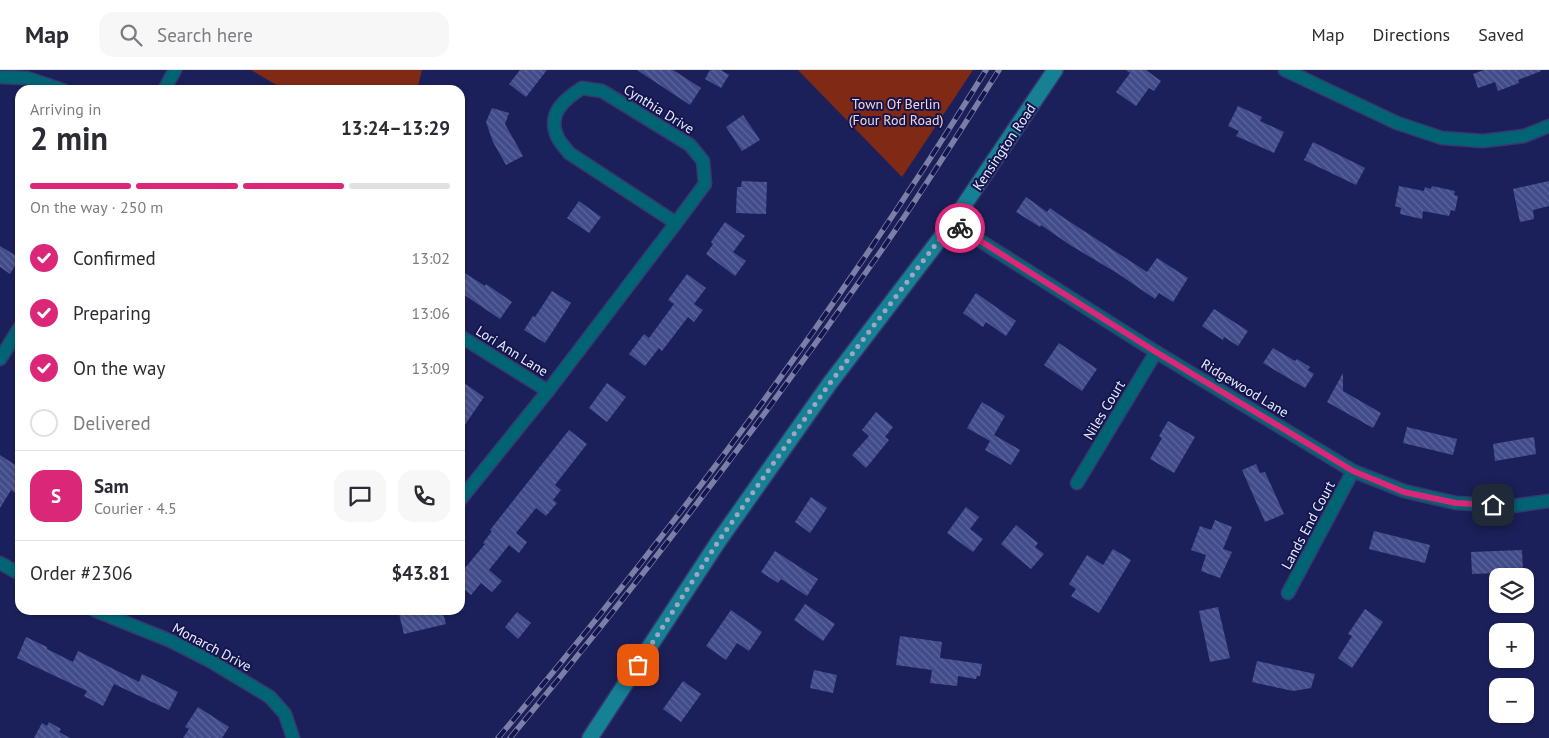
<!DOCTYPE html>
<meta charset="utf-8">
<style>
:root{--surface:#fff;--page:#f7f7f7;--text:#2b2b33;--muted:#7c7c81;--line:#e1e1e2;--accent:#db2777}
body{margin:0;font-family:"PT Sans",sans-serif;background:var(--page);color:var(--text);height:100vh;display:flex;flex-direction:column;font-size:19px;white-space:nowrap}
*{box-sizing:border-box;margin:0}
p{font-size:16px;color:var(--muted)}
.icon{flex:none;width:28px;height:28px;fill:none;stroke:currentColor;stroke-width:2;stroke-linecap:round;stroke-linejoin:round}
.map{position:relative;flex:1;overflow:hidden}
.drawer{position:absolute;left:15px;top:15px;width:450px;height:530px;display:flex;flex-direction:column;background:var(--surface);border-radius:15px;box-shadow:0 1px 4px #0004}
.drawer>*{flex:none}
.fabs{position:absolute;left:1489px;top:498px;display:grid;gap:10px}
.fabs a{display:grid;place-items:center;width:45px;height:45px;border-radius:10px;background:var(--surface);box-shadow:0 1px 4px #0004;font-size:25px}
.pin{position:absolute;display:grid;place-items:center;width:42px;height:42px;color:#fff;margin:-21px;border-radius:10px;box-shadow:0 2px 8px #0006}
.courier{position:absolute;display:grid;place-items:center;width:50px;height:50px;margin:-25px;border:4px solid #db2777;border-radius:50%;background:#fff;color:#222;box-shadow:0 1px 6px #0007}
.head em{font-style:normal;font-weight:600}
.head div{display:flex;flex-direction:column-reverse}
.head{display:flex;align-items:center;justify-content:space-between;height:85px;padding:0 15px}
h1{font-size:32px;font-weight:600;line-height:38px}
.bar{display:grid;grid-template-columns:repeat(4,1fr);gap:8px 5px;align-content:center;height:60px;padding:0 15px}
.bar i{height:6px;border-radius:4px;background:var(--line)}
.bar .on{background:var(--accent)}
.bar p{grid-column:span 4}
.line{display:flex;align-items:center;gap:12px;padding:0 15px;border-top:1px solid var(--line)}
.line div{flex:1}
.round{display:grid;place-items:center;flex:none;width:52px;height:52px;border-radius:15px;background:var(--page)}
ol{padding:0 15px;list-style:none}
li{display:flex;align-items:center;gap:15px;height:55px}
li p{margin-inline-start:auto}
li .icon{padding:5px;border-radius:50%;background:var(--accent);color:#fff;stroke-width:4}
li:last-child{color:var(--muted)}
li i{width:28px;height:28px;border:2px solid var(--line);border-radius:50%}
header{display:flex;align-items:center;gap:30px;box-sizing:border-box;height:70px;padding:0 25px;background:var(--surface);border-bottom:1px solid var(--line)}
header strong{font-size:24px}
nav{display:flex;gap:28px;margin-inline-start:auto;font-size:18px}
.search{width:350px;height:45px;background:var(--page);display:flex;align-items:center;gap:12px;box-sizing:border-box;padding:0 18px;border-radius:15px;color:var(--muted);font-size:19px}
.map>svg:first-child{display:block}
.green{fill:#802914}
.building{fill:url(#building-back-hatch)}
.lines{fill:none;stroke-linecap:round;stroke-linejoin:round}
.street-casing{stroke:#35396d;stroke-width:15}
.secondary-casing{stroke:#35396d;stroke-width:18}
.street{stroke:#006475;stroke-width:12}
.secondary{stroke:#168195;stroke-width:15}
.rail-casing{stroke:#7b7fa5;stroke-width:5.5}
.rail{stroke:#14154e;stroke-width:4;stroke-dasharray:11;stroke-linecap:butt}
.done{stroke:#a1a5c3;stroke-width:5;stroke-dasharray:0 9}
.route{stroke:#db2777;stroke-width:6}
.labels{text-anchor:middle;stroke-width:4;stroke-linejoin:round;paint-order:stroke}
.park-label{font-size:14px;fill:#f7d5cc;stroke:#14154e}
.street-label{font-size:14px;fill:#e9edfb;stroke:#14154e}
</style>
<header>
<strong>Map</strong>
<div class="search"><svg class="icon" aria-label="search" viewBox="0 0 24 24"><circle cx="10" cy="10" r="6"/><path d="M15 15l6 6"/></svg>Search here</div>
<nav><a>Map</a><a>Directions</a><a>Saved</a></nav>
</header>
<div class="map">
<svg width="1549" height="668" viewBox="0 0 1549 668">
<defs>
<pattern id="building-back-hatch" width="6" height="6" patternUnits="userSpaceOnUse" patternTransform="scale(1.25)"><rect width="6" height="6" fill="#424c8a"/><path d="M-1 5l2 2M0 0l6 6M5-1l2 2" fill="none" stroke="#5d669b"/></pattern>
</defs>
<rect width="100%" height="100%" fill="#1c205a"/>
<g class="green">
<path d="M 251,0 L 422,0 L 417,20 L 285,20 Z"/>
<path d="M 798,0 L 973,0 L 902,107 Z"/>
</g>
<g class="building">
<path d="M 520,0 L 547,0 L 526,27 L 509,14 Z"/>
<path d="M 637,0 L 673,0 L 701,18 L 690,35 Z"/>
<path d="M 710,0 L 721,0 L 729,5 L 721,18 L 705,9 Z"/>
<path d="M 1126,0 L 1146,0 L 1161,11 L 1154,21 L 1149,18 L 1136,36 L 1116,22 L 1130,3 Z"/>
<path d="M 1484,0 L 1541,0 L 1541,1 L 1518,10 L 1519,13 L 1498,21 L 1495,12 L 1478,18 L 1473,4 Z"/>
<path d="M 1238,36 L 1262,47 L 1260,51 L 1284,62 L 1274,83 L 1236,66 L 1239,61 L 1228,56 Z"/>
<path d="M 492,38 L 509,43 L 505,54 L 523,86 L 506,95 L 493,72 L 486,52 Z"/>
<path d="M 743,45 L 760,70 L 742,81 L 726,57 Z"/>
<path d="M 1313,72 L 1365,98 L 1356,115 L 1304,90 Z"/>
<path d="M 742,111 L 767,112 L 766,144 L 736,143 L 737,117 L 741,117 Z"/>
<path d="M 1549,111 L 1549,136 L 1533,140 L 1534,149 L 1520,152 L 1513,119 Z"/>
<path d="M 1399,116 L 1424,121 L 1425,117 L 1431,119 L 1432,116 L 1455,121 L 1454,125 L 1458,126 L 1455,141 L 1451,140 L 1449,146 L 1423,141 L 1422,149 L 1400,144 L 1401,138 L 1395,136 Z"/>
<path d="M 1026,127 L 1047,142 L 1050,138 L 1064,148 L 1147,202 L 1157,188 L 1188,208 L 1173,232 L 1159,223 L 1155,229 L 1117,203 L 1070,175 L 1041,155 L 1040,157 L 1016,142 Z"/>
<path d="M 579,131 L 601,147 L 589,163 L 567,148 Z"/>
<path d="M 725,152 L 745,166 L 733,182 L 746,191 L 735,206 L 706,184 L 713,174 L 711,172 Z"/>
<path d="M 0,176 L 20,188 L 10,204 L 0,197 Z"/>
<path d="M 460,200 L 485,216 L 486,214 L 512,232 L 500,249 L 460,222 Z"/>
<path d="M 687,204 L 706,218 L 694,234 L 703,240 L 694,252 L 688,247 L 662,281 L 659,278 L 645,296 L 629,284 L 644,264 L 649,268 L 674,234 L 668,230 Z"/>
<path d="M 552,221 L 571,233 L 545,273 L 524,260 L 533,246 L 535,247 Z"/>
<path d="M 976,223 L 1016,251 L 1006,266 L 986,252 L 983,257 L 963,243 Z"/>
<path d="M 1214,239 L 1248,261 L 1238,276 L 1224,267 L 1223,270 L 1202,256 Z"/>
<path d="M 1059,273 L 1097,299 L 1082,321 L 1044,295 Z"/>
<path d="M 1273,278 L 1295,291 L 1297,289 L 1310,297 L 1308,300 L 1314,304 L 1305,318 L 1263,293 Z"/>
<path d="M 1343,303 L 1343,321 L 1381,343 L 1373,358 L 1327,332 Z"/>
<path d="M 460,310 L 484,327 L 460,362 Z"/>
<path d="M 607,313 L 626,327 L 607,352 L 589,338 Z"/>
<path d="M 982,332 L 1005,346 L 994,365 L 1020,380 L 1011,395 L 985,380 L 990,371 L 967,358 Z"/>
<path d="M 876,342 L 893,357 L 885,367 L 889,370 L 866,398 L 852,385 L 869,366 L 862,360 Z"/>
<path d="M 1168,351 L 1195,367 L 1174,403 L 1150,389 L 1162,368 L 1159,366 Z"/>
<path d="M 1407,357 L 1457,369 L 1453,385 L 1403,373 Z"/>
<path d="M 569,360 L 587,374 L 555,415 L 561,420 L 553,430 L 557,433 L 546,446 L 536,438 L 516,463 L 527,472 L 519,483 L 509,475 L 489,500 L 502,511 L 492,522 L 481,513 L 471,525 L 460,516 L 460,504 L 485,474 L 483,473 L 492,461 L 490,460 Z"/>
<path d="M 1534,367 L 1536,384 L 1495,391 L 1493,374 Z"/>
<path d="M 0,385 L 20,398 L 20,426 L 11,420 L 0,438 Z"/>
<path d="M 1256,394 L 1260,403 L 1265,402 L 1284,444 L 1265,452 L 1242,400 Z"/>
<path d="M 811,427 L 827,438 L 810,463 L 795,452 Z"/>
<path d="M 966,437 L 979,447 L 970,459 L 983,469 L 973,482 L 947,463 Z"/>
<path d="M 1215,450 L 1232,457 L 1223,479 L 1232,482 L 1220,508 L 1201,501 L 1206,485 L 1191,480 L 1200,456 L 1211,460 Z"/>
<path d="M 1016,455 L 1038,473 L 1035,477 L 1044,484 L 1031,499 L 1001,474 Z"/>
<path d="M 1374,461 L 1430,475 L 1425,493 L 1369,479 Z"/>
<path d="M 1113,479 L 1131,490 L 1099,543 L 1071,526 L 1076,519 L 1069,514 L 1087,485 L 1103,495 Z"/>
<path d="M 1522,480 L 1523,502 L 1472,504 L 1471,482 Z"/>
<path d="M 775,481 L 818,509 L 807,526 L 781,509 L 778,513 L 761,502 Z"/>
<path d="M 805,534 L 835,554 L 823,571 L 794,550 Z"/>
<path d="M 1218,537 L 1230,588 L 1210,592 L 1199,541 Z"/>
<path d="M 1365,539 L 1383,552 L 1352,598 L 1338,588 L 1352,566 L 1348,564 Z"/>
<path d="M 398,540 L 442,540 L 446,554 L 404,564 Z"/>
<path d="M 731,540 L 762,562 L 749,581 L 737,573 L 726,590 L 706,576 Z"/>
<path d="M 517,542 L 531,553 L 518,569 L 505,557 Z"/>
<path d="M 900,566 L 942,572 L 940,588 L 982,594 L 980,606 L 977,606 L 976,609 L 958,606 L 957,616 L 930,613 L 932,600 L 896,595 Z"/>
<path d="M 26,567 L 47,577 L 47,579 L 73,592 L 78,581 L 139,612 L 142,604 L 178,622 L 169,640 L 114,614 L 103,636 L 84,626 L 87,621 L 17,588 Z"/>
<path d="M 1257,591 L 1315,604 L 1311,618 L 1293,621 L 1252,612 Z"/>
<path d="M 814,600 L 837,605 L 833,623 L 810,618 Z"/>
<path d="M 683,611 L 701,624 L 681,652 L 663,639 Z"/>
<path d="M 198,637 L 229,657 L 222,668 L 183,668 L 189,659 L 185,657 Z"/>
<path d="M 49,652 L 61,659 L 59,662 L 70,668 L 34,668 L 42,653 L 47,656 Z"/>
</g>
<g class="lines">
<defs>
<g id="street">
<path d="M 1285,0 L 1397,53 L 1442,68 L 1483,71 L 1524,66 L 1549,56"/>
<path d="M 0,7 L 27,8 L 63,20"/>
<path d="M 582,18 L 602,21 L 690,75 L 703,91 L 705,114 L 676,153 L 569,83 C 565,77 559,72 557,66 C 547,43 565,29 582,18 Z"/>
<path d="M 164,20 L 175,0"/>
<path d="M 952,153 L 1156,282 L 1353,401 L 1404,421 L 1456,433 L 1512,436 L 1549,431"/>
<path d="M 460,266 L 548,321"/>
<path d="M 0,289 L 20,257"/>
<path d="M 1077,413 L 1156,282"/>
<path d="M 460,430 L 548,321 L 676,153"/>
<path d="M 0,493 L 20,504"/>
<path d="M 1288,523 L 1353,401"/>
<path d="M 94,540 L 171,571 L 212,592 L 270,627 L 285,644 L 293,668"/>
</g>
<path id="secondary" d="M 590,668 L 718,472 L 830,313 L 952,153 L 1055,0"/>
</defs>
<use href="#street" class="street-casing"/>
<use href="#secondary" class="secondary-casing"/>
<use href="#street" class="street"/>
<use href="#secondary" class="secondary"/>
<defs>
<g id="rail">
<path d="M 498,668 C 676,458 841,235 986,0"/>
<path d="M 510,668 C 641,511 764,349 881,181 C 922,122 960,61 999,0"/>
</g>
</defs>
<use href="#rail" class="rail-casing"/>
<use href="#rail" class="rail"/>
</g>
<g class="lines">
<path class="done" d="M 638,595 L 718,472 L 830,313 L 952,153 L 960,158"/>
<path class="route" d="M 960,158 L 1156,282 L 1353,401 L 1404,422 L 1456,433 L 1493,435"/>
</g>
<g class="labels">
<g class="park-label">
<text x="896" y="39">Town Of Berlin<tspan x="896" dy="16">(Four Rod Road)</tspan></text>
</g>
<g class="street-label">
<text transform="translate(659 39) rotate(32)" y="5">Cynthia Drive</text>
<text transform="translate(1004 77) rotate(-56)" y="5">Kensington Road</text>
<text transform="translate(512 281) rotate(32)" y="5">Lori Ann Lane</text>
<text transform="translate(1245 318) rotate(31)" y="5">Ridgewood Lane</text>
<text transform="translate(1104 340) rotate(-59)" y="5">Niles Court</text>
<text transform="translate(1308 455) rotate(-62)" y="5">Lands End Court</text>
<text transform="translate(212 577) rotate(28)" y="5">Monarch Drive</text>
</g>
</g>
</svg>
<div class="fabs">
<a><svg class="icon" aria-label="layers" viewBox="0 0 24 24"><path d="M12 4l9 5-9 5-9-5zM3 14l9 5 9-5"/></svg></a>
<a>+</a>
<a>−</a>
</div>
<div class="pin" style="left:638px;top:595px;background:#ea580c"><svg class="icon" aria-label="bag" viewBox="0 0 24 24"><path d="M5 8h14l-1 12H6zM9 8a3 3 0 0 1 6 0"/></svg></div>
<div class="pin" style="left:1493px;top:435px;background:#1f2937"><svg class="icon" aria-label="home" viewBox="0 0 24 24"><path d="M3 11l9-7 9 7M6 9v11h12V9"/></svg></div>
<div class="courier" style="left:960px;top:158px"><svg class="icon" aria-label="bike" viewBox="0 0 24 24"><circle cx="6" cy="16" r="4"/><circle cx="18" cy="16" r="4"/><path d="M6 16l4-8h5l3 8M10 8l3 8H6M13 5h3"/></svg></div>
<section class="drawer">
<div class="head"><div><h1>2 min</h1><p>Arriving in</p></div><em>13:24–13:29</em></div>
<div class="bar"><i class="on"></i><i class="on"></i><i class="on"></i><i></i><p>On the way · 250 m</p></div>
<ol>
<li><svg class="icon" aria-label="check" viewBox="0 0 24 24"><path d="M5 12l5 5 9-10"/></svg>Confirmed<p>13:02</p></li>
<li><svg class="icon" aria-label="check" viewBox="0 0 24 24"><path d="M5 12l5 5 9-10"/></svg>Preparing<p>13:06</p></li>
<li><svg class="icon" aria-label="check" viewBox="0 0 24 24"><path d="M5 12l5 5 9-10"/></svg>On the way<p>13:09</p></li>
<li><i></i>Delivered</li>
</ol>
<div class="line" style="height:90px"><b class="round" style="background:var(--accent);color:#fff">S</b><div><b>Sam</b><p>Courier · 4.5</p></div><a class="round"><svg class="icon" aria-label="chat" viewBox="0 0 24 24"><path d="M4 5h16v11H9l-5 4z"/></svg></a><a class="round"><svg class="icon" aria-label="phone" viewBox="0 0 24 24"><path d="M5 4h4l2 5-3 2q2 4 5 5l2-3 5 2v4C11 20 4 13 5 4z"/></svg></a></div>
<div class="line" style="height:65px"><div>Order #2306</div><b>$43.81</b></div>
</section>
</div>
